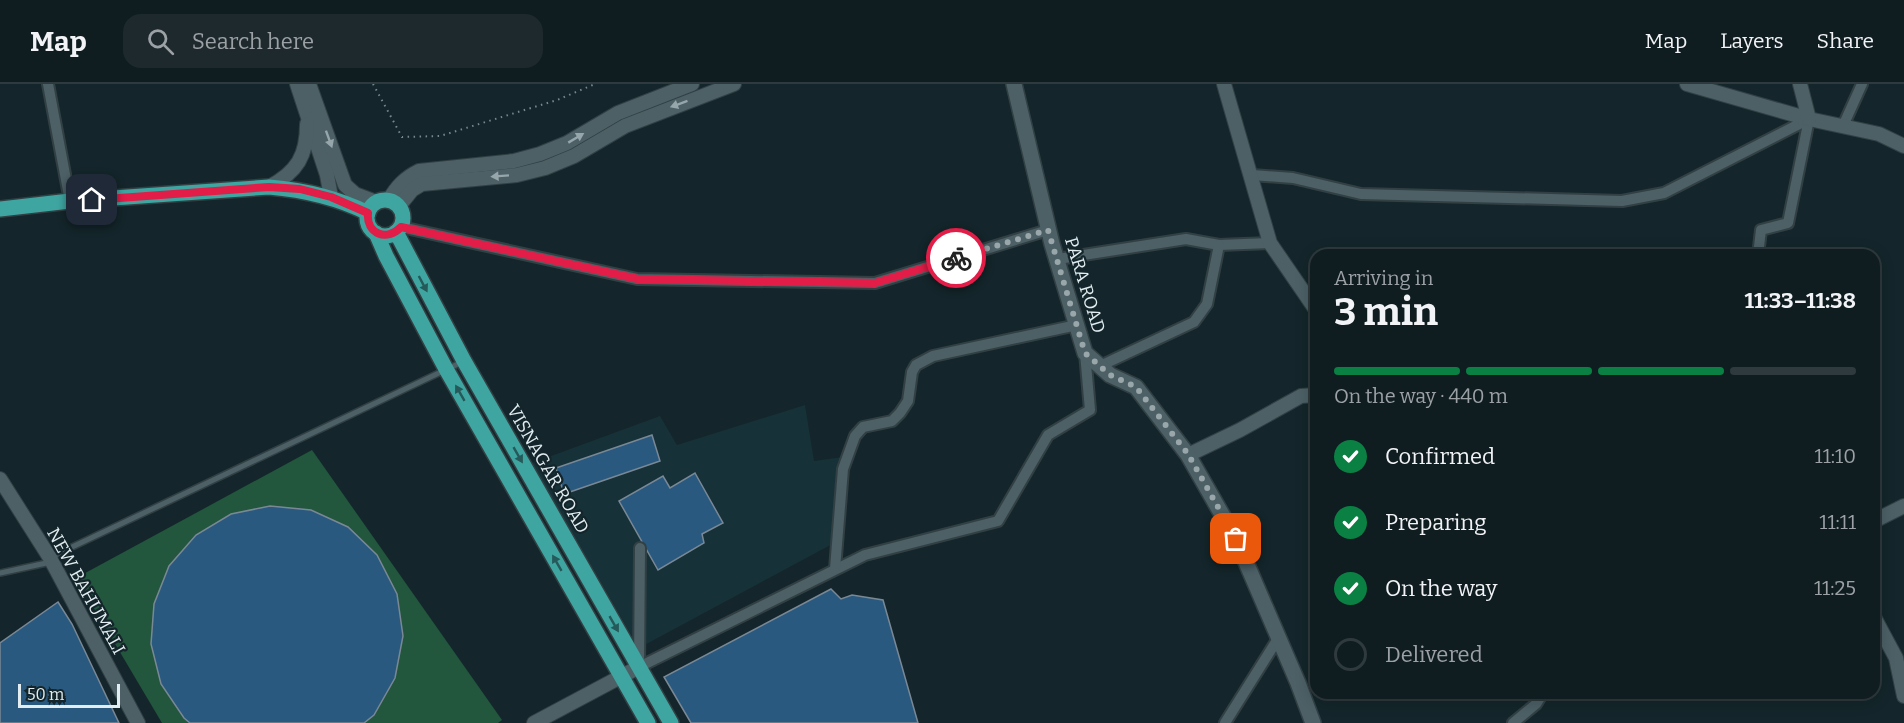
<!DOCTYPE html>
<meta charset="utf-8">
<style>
:root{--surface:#0f1c20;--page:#1d292d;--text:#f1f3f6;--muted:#9ba1a5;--line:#2f3a3e;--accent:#0b8043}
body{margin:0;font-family:Bitter,serif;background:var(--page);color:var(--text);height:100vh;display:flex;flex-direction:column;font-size:22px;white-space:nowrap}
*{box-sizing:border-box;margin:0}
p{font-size:20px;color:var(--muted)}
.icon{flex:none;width:33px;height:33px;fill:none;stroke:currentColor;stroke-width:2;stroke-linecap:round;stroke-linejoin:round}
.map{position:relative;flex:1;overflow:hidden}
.drawer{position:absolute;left:1310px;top:165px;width:570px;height:450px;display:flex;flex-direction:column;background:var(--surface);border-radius:18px;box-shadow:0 3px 15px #0003,0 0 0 2px var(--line)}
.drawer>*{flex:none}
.scale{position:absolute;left:18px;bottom:15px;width:102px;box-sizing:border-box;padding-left:6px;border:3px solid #e1edf0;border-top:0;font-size:16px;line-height:21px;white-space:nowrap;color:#e1edf0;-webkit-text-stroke:4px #14262b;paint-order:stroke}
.pin{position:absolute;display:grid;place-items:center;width:51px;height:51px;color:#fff;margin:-26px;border-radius:12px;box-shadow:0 3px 9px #0006}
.courier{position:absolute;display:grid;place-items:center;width:60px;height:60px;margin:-30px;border:4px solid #e11d48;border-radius:50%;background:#fff;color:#222;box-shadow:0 2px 8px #0007}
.headline em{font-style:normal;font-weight:700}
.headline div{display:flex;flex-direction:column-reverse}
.headline{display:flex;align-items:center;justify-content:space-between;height:102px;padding:0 24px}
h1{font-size:39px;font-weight:700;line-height:45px}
.bar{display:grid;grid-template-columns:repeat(4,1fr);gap:9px 6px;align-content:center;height:72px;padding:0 24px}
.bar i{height:8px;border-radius:4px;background:var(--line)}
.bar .on{background:var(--accent)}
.bar p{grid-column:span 4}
ol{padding:0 24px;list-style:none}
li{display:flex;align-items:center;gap:18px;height:66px}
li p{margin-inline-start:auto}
li .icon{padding:6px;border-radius:50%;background:var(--accent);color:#fff;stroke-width:4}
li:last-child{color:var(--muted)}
li i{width:33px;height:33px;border:3px solid var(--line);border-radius:50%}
header{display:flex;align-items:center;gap:36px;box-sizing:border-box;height:84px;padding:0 30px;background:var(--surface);border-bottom:2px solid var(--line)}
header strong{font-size:28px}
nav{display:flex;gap:33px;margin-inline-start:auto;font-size:21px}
.search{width:420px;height:54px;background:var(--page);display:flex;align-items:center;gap:15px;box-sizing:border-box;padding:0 21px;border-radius:18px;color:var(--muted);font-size:22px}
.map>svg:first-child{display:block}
.built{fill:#163138}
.green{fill:#22563d}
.building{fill:#29597f;stroke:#7a8895;stroke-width:1.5}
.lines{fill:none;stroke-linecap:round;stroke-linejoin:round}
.service-casing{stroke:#324044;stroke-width:8}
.minor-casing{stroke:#324044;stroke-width:14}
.tertiary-casing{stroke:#324044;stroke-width:16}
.secondary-casing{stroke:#324044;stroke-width:18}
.primary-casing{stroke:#324044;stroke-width:18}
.path{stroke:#79888c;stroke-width:2;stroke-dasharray:1.5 4.5;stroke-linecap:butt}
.service{stroke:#4c6066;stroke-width:5}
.minor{stroke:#4c6066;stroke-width:10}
.tertiary{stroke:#4c6066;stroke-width:14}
.secondary{stroke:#4c6066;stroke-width:15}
.primary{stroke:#3ea5a1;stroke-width:15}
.oneway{fill:#96a6ab}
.oneway2{fill:#25595a}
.done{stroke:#99a7ab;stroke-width:6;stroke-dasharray:0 10.8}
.route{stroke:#e11d48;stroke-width:8}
.labels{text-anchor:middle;stroke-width:4.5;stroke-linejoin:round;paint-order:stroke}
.street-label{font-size:18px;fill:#e1edf0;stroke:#14262b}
</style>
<header>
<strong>Map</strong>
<div class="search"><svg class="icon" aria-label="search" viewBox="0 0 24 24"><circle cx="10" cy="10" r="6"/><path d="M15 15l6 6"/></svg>Search here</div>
<nav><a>Map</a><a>Layers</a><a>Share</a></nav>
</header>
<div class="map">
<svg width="1904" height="639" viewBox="0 0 1904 639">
<rect width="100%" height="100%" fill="#14262b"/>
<path class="built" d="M 805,321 L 814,377 L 843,373 L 838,457 L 639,564 L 532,379 L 660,332 L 677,361 Z"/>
<path class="green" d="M 312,366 L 502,636 L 498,639 L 162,639 L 76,494 Z"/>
<g class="building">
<path d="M 652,351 L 660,377 L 564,410 L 556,384 Z"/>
<path d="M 695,389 L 723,439 L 702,450 L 704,459 L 658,486 L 619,417 L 663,392 L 670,404 Z"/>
<path d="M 270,422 L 311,426 L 348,443 L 377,471 L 397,510 L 403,552 L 395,594 L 374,631 L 364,639 L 190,639 L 184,634 L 161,600 L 151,560 L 154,520 L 169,482 L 196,451 L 231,430 Z"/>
<path d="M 831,505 L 841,515 L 852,511 L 883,516 L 918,639 L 691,639 L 664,593 Z"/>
<path d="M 58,518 L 72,540 L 119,639 L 0,639 L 0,559 Z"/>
</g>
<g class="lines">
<defs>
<g id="service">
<path d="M 51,473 L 462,278"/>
<path d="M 0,489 L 51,478"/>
</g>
<g id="minor">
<path d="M 48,0 L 70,117"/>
<path d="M 1843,42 L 1862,0"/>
<path d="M 1252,91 L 1293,94 L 1361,110 L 1622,117 L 1664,109 L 1809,35 L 1788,139 L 1761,146 L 1758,171"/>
<path d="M 401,143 L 637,195 L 875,199 L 1048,146"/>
<path d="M 1058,175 L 1186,155 L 1219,161 L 1270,159"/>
<path d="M 1100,282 L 1194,238 L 1207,220 L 1219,161"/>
<path d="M 640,464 L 639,583 L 865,471 L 998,437 L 1048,351 L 1090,326 L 1085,269"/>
<path d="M 835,485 L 843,385 L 855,352 L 863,343 L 892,337 L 900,329 L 908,317 L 912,288 L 916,281 L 933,272 L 1077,241"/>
<path d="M 1225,639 L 1279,553"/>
<path d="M 1513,639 L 1536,620 L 1543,609"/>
</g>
<g id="tertiary">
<path d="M 297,0 L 327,91 L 331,113"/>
<path d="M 309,0 L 345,101 L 355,110 L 376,118"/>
<path d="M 1224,0 L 1270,159 L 1316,226"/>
<path d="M 1687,0 L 1809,35 L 1879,50 L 1904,62"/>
<path d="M 1800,0 L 1809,35"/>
<path d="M 269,103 C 297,88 307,72 307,40"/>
<path d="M 389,116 C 397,102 405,94 419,87 L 514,77 L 540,70 L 567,59 L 618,29 L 692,0"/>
<path d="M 399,122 L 412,106 L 422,100 L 517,91 L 545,84 L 574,72 L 625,42 L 734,0"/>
<path d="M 1188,371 L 1240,346 L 1301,312 L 1316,311"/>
<path d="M 0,395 L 50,474 L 138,639"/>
<path d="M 1874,437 L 1904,422"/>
<path d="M 1874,533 L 1896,574 L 1904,612"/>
<path d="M 534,639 L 639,583"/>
</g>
<path id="secondary" d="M 1014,0 L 1052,160 L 1085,269 L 1110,291 L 1136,303 L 1188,371 L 1236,455 L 1298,599 L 1313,639"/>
<g id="primary">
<circle cx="385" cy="134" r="18"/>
<path d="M 0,125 L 70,117 L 269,103 C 304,106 336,113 368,129"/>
<path d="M 396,148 L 464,277 L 671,639"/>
<path d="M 376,149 L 386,172 L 446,285 L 648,639"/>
</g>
</defs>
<use href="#service" class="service-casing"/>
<use href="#minor" class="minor-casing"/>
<use href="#tertiary" class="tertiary-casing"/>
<use href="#secondary" class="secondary-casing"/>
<use href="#primary" class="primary-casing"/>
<path class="path" d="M 373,0 L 402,53 L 440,52 L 557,16 L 595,0"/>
<use href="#service" class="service"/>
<use href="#minor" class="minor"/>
<use href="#tertiary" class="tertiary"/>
<use href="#secondary" class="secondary"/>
<use href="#primary" class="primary"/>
</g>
<defs><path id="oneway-solid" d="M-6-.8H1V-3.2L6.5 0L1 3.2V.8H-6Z" transform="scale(1.5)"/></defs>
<g class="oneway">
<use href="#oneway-solid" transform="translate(679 20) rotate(160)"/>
<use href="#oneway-solid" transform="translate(576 54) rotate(-31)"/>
<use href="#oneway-solid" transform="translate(329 55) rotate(70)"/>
<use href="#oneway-solid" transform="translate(500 92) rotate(176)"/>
</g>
<g class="oneway2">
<use href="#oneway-solid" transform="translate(423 200) rotate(62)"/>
<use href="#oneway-solid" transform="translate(460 309) rotate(-120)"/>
<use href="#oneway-solid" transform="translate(518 371) rotate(60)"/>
<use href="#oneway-solid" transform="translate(557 479) rotate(-120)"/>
<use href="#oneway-solid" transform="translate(614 540) rotate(60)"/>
</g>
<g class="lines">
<path class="done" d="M 956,174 L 1048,146 L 1085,269 L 1110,291 L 1136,303 L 1188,370 L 1236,455"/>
<path class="route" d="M 92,116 L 269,103 L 300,105 L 331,113 L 368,129 C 366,150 387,158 401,143 L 638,195 L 875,199 L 956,174"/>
</g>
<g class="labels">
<g class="street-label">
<text transform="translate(1085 201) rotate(73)" y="6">PARA ROAD</text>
<text transform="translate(548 385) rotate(60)" y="6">VISNAGAR ROAD</text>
<text transform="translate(86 507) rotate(61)" y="6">NEW BAHUMALI</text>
</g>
</g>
</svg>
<div class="scale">50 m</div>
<div class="pin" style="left:1236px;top:455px;background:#ea580c"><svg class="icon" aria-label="bag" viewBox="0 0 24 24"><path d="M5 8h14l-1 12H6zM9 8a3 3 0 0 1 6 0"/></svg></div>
<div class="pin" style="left:92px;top:116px;background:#1f2937"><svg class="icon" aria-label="home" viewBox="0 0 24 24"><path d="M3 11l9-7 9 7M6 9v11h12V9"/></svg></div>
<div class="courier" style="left:956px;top:174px"><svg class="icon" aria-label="bike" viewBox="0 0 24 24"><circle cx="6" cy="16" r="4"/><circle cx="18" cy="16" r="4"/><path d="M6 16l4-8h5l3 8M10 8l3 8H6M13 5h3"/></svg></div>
<section class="drawer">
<div class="headline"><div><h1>3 min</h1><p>Arriving in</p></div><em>11:33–11:38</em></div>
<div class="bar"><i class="on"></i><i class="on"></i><i class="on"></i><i></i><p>On the way · 440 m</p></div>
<ol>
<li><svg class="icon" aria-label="check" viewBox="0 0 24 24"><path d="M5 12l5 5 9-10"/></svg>Confirmed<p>11:10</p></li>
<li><svg class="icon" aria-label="check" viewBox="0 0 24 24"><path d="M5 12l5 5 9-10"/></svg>Preparing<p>11:11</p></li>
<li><svg class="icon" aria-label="check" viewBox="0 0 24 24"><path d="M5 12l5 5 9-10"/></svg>On the way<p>11:25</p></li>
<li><i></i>Delivered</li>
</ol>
</section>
</div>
